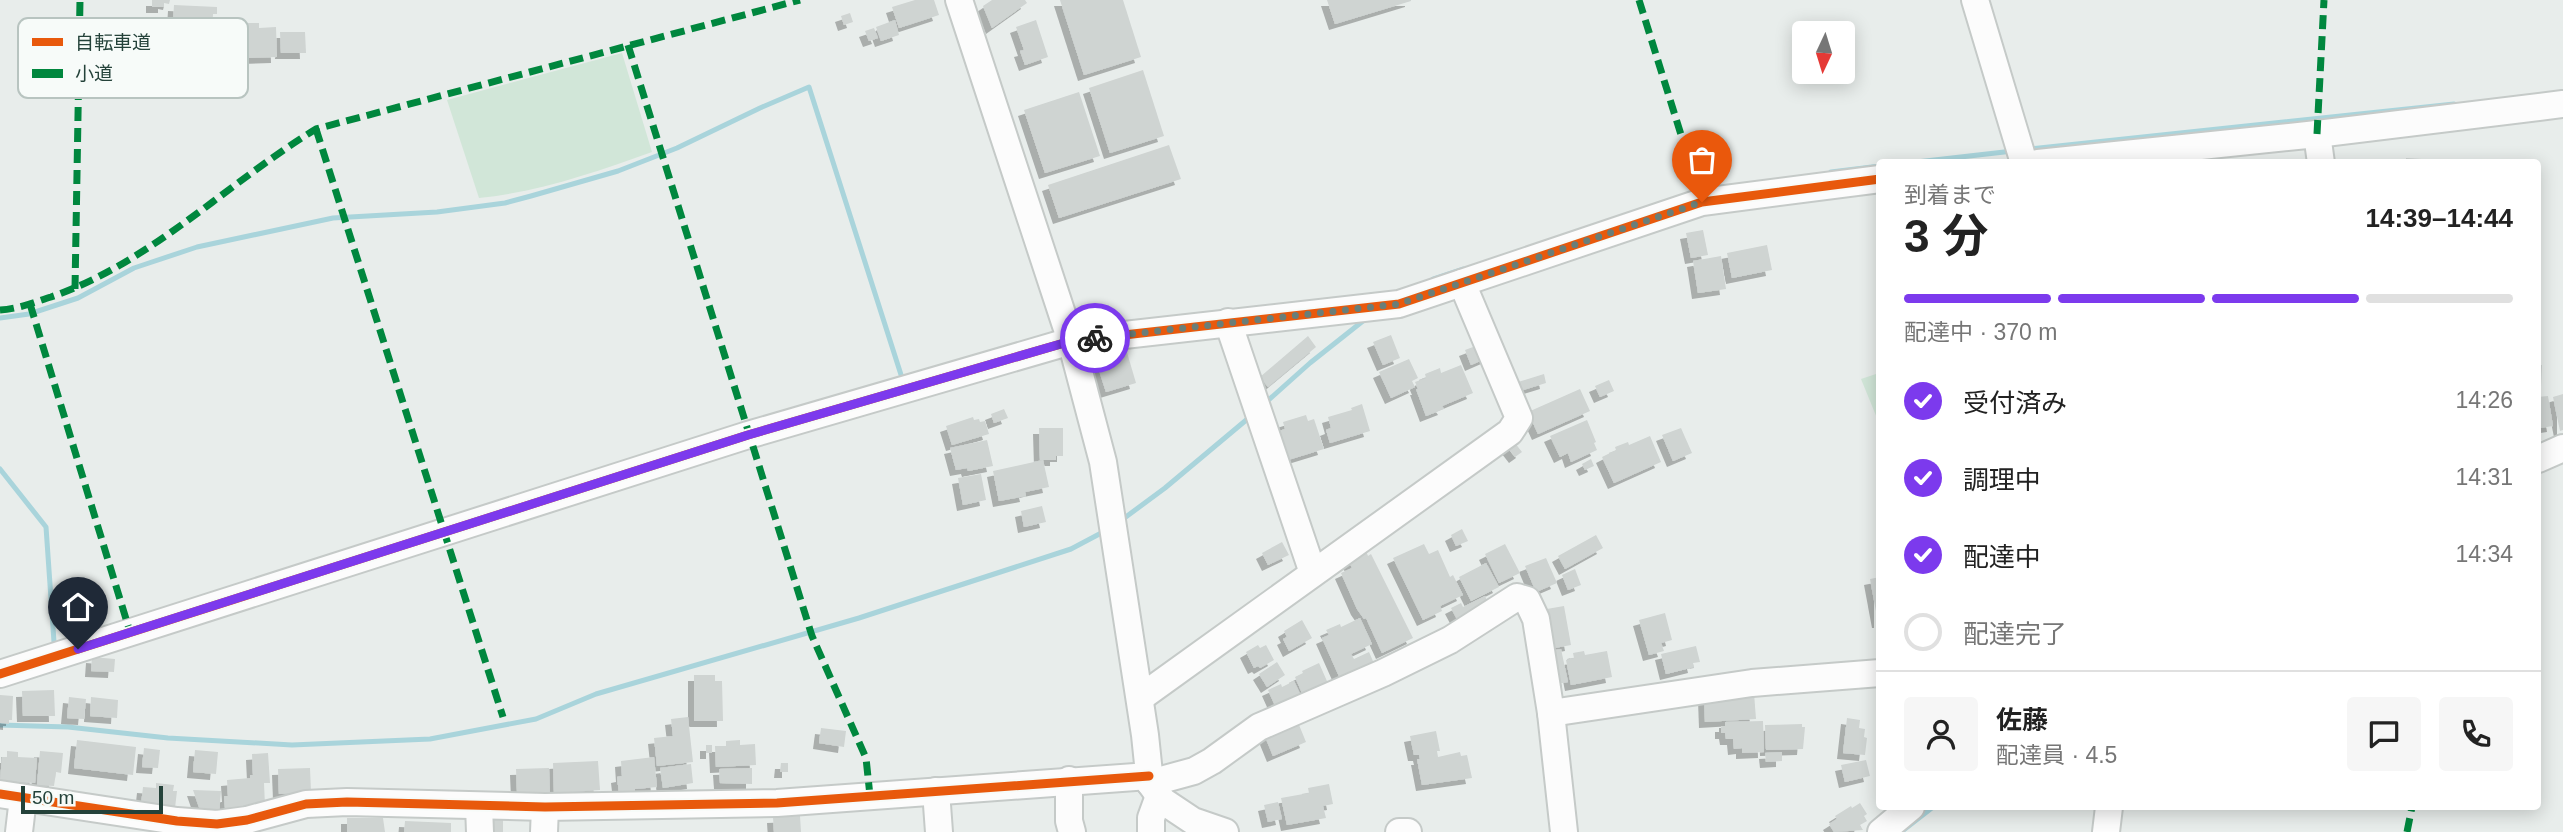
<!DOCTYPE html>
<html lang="ja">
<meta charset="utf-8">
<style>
:root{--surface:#fff;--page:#f6f6f6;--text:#222;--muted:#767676;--line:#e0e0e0;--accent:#7c3aed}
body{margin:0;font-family:Helvetica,"Noto Sans JP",sans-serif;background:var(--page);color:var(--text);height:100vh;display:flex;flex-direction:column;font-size:26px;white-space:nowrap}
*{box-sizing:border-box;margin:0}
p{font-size:23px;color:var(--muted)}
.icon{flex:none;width:38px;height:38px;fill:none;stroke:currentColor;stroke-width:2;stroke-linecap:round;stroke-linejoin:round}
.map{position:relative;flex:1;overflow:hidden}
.drawer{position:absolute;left:1876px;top:159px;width:665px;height:651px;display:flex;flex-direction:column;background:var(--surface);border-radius:7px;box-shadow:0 4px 18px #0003}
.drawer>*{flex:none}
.needle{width:46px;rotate:184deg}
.tools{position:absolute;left:1792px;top:21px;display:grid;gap:14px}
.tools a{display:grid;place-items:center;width:63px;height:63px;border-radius:7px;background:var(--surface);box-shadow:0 4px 18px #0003;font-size:35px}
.scale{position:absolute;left:21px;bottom:18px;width:142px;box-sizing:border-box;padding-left:7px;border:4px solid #24423a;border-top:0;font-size:19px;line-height:24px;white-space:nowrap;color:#24423a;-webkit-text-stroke:5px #f7fbf9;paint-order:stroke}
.pin{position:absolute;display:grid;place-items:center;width:60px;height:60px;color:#fff;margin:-72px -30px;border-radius:50% 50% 50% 0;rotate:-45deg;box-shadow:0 0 7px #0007}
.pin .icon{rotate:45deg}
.courier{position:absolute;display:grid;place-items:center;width:70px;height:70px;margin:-35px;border:5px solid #7c3aed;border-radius:50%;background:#fff;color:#222;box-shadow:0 2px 9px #0007}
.summary em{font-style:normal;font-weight:700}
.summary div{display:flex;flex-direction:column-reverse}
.summary{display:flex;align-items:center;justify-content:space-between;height:119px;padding:0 28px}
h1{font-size:46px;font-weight:700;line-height:52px}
.bar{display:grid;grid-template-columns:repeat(4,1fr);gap:10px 7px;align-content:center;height:84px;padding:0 28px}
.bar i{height:9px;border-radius:5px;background:var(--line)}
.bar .on{background:var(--accent)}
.bar p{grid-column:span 4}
.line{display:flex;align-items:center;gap:18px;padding:0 28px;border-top:2px solid var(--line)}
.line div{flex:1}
.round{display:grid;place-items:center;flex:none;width:74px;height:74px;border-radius:7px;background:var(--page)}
ol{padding:0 28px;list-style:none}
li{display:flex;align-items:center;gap:21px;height:77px}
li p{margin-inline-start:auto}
li .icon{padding:7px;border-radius:50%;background:var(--accent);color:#fff;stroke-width:4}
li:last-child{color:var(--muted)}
li i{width:38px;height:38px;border:4px solid var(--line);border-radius:50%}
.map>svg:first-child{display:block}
.green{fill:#d1e6d8}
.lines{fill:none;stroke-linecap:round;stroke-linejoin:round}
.stream{stroke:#a9d4db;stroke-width:5}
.building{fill:#cfd4d2;filter:url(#shadow)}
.minor-casing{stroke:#c5cac8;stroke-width:30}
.minor{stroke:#fcfcfc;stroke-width:26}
.quiet{stroke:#00873e;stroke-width:7;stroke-dasharray:14 7;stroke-linecap:butt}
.cycleway-casing{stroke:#f7fbf9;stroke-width:13}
.cycleway{stroke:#e8590c;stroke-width:9}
.done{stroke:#697e78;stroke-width:7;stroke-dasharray:0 12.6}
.route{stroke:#7c3aed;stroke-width:9}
.key{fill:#f7fbf9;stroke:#b8c4c0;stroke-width:2}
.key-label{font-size:19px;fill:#24423a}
</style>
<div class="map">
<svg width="2563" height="832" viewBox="0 0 2563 832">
<defs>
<filter id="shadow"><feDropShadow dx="-6" dy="6" stdDeviation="0" flood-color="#0004"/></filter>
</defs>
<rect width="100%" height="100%" fill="#e8edeb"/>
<g class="green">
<path d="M 622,53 L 652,152 C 596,172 539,192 479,198 L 447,100 Z"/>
<path d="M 1879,373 L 1880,373 L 1879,423 L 1861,379 Z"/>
</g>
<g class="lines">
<g class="stream">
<path d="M 2029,149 L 2454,104"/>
<path d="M 1908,163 L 2013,151"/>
<path d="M 1831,172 L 1880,166"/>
<path d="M 1433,279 L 1463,269"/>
<path d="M 0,318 L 29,314 L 78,298 L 134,268 L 197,247 L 333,218 L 437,212 L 505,203 L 531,196 L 618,171 L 677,148 L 760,108 L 809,87 L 903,381"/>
<path d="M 1263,405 L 1310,363 L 1368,317"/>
<path d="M 0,469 L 46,527 L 54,642"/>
<path d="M 1119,522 L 1165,488 L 1251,416"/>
<path d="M 0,725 L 68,727 L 168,738 L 292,745 L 430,739 L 536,719 L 596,694 L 859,618 L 1071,549 L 1105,531"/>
<path d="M 1901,832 L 1933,807"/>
</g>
</g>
<g class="building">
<path d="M 152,0 L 170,0 L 169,4 L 164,3 L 164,7 L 152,7 Z"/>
<path d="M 915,0 L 934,0 L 939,15 L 899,28 L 892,7 Z"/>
<path d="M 992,0 L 1025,0 L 1027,3 L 992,28 L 983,6 Z"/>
<path d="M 1060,0 L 1123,0 L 1141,57 L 1084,75 Z"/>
<path d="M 1327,0 L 1411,0 L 1411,1 L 1335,24 Z"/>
<path d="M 174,5 L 217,7 L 217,14 L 213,14 L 212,32 L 191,31 L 190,37 L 172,36 Z"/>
<path d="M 850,13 L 853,22 L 844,25 L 841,16 Z"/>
<path d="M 895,20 L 899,35 L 881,41 L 876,27 Z"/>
<path d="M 1036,20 L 1048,57 L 1025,65 L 1020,51 L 1024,50 L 1016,27 Z"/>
<path d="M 247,23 L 259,23 L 259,28 L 276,27 L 277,57 L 248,58 Z"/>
<path d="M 874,28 L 878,38 L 869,41 L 865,31 Z"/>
<path d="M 280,32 L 305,32 L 306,53 L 281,53 Z"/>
<path d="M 1143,70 L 1164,136 L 1110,153 L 1089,88 Z"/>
<path d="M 1079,92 L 1100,156 L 1045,173 L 1024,110 Z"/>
<path d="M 1169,145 L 1181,179 L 1059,218 L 1048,185 Z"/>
<path d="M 2406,158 L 2422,159 L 2422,163 L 2406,163 Z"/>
<path d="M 1703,230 L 1708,255 L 1691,258 L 1686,233 Z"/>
<path d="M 1767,245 L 1772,270 L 1732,278 L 1727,253 Z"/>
<path d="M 1721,256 L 1726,289 L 1698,293 L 1693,261 Z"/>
<path d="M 1391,335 L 1400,358 L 1383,365 L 1373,342 Z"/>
<path d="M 1308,336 L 1316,347 L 1268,387 L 1260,377 Z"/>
<path d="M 1481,344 L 1487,358 L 1471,365 L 1465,350 Z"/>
<path d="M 1126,349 L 1136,383 L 1106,392 L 1095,358 Z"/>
<path d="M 1409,359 L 1418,378 L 1412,381 L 1415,387 L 1391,398 L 1379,372 Z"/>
<path d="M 1461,365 L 1473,393 L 1442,406 L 1444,409 L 1426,416 L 1416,389 L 1418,389 L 1415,382 L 1426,378 L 1425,374 L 1440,368 L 1441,373 Z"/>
<path d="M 2538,365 L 2542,365 L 2541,387 L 2538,387 Z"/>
<path d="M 1544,374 L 1546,383 L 1520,391 L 1518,382 Z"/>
<path d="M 1609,380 L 1614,391 L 1600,397 L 1595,386 Z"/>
<path d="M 1580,389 L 1590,411 L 1538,434 L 1528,412 Z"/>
<path d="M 2563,394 L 2563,430 L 2560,431 L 2553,397 Z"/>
<path d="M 2548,396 L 2553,426 L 2540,428 L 2538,397 Z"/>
<path d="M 1362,404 L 1370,431 L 1330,443 L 1326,430 L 1331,428 L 1328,417 L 1352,410 L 1351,408 Z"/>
<path d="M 1004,409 L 1008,418 L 994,423 L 991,414 Z"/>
<path d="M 1306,415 L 1308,421 L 1314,419 L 1324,449 L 1288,460 L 1283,442 L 1279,444 L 1276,432 L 1285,429 L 1283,422 Z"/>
<path d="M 973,417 L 974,420 L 979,419 L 980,422 L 985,421 L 989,434 L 952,445 L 946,426 Z"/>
<path d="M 1587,420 L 1596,442 L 1594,443 L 1597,450 L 1571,462 L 1568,453 L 1560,457 L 1550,436 Z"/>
<path d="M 1039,428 L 1063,428 L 1063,456 L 1056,456 L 1056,460 L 1040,460 Z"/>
<path d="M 1681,428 L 1692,453 L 1673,461 L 1662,435 Z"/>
<path d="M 1650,436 L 1661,462 L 1614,483 L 1602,457 L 1616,450 L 1615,447 L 1628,442 L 1629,445 Z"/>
<path d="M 1511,438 L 1522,452 L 1515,457 L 1504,443 Z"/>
<path d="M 987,440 L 993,466 L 968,471 L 967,468 L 956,470 L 950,448 Z"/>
<path d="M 1591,459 L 1594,466 L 1585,470 L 1582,464 Z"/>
<path d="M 1043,460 L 1049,487 L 1025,492 L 1026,496 L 999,501 L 993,471 Z"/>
<path d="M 981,474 L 986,500 L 963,505 L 958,478 Z"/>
<path d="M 1042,506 L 1046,522 L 1024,527 L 1021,511 Z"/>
<path d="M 1462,529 L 1468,541 L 1456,546 L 1451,535 Z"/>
<path d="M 1596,535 L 1603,548 L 1565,569 L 1558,556 Z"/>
<path d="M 1282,542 L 1289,555 L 1268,565 L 1262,553 Z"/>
<path d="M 1424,544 L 1429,554 L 1438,550 L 1450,577 L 1453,575 L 1463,595 L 1440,606 L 1442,611 L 1423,620 L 1393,558 Z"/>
<path d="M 1505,544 L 1520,573 L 1499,583 L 1485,554 Z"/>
<path d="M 1366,551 L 1368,556 L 1371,554 L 1413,638 L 1382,653 L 1366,618 L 1364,619 L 1357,609 L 1341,573 L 1352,568 L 1348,560 Z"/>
<path d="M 1546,558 L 1557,583 L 1536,592 L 1525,566 Z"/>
<path d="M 1486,563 L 1499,587 L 1471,601 L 1459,577 Z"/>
<path d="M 1575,569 L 1581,585 L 1568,590 L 1562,575 Z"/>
<path d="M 1880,577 L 1880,622 L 1878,622 L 1870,579 Z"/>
<path d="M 1485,596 L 1490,607 L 1459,623 L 1451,608 L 1461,603 L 1463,607 Z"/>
<path d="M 1564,606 L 1571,645 L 1549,649 L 1541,610 Z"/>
<path d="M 1665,613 L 1672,640 L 1661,643 L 1664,651 L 1649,655 L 1639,620 Z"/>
<path d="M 1360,618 L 1372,644 L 1351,654 L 1354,659 L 1369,652 L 1376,668 L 1342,683 L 1322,638 L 1329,635 L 1326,630 L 1340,624 L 1341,627 Z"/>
<path d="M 1302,620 L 1312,638 L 1289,651 L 1283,639 L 1287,637 L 1284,631 Z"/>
<path d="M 1258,645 L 1260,648 L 1266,645 L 1274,660 L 1260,668 L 1258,666 L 1254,668 L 1246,652 Z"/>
<path d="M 1696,646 L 1700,662 L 1693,663 L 1694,667 L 1666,674 L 1661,654 Z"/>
<path d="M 1561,649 L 1568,682 L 1557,684 L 1550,651 Z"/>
<path d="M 1584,651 L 1585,655 L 1607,651 L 1612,677 L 1571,685 L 1566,660 L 1574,658 L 1573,653 Z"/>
<path d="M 92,657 L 115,659 L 114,672 L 91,671 Z"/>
<path d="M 1277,662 L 1285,675 L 1267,687 L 1259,674 Z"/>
<path d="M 1319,663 L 1330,688 L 1311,697 L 1308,690 L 1302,693 L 1295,677 L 1303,673 L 1302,671 Z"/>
<path d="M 694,675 L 715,675 L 715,681 L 722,681 L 723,721 L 694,721 Z"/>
<path d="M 1294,681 L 1301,696 L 1277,710 L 1268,690 L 1281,684 L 1282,687 Z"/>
<path d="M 54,690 L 55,716 L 23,716 L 22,691 Z"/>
<path d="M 1754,693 L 1756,719 L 1705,722 L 1704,695 Z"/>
<path d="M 0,695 L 13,696 L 12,720 L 9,720 L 9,724 L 0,723 Z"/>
<path d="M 69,697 L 86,699 L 84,719 L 67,718 Z"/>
<path d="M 91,697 L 118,700 L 117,718 L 90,716 Z"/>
<path d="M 688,717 L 693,762 L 657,766 L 654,738 L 673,736 L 671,719 Z"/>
<path d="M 1847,718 L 1860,720 L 1859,728 L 1865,729 L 1864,737 L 1867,738 L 1865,755 L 1843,753 Z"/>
<path d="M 1297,720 L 1306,742 L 1273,756 L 1264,734 Z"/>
<path d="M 1763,721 L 1764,752 L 1742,753 L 1742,748 L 1734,749 L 1733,739 L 1726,739 L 1725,733 L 1721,733 L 1721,726 L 1725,726 L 1725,722 Z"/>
<path d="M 1802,724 L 1802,727 L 1805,727 L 1803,749 L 1766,750 L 1765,725 Z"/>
<path d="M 821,728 L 846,731 L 844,747 L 819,743 Z"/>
<path d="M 1436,731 L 1440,751 L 1437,751 L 1438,757 L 1460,752 L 1461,756 L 1467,755 L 1472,778 L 1422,785 L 1417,759 L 1420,759 L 1419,755 L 1414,755 L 1410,736 Z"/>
<path d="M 77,740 L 136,747 L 133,775 L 74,768 Z"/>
<path d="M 740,740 L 740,745 L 755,744 L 756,765 L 716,767 L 715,746 L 726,746 L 726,741 Z"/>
<rect x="706" y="745" width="6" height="8"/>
<path d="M 144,748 L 160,750 L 158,768 L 142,767 Z"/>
<path d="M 195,750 L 218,752 L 216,774 L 193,772 Z"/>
<path d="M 7,751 L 18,752 L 18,757 L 37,758 L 35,783 L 0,781 L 2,757 L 7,757 Z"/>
<path d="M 40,751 L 63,753 L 61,773 L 56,772 L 54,786 L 37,785 Z"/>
<path d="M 1782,752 L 1782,761 L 1766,762 L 1765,753 Z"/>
<path d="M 268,753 L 270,783 L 264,783 L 265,806 L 225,808 L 224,796 L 228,796 L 227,780 L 250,778 L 250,775 L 253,775 L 252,754 Z"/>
<path d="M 654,757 L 657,787 L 635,789 L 635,793 L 619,794 L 617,777 L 622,776 L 621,761 Z"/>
<path d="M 1866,760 L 1870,776 L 1845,782 L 1841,765 Z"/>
<path d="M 598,761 L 600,790 L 554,793 L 553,763 Z"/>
<path d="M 781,763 L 788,763 L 788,772 L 780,772 Z"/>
<path d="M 691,764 L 693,783 L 663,788 L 660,768 Z"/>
<path d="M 310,768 L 311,792 L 279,794 L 278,769 Z"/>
<path d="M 549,768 L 550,794 L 526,795 L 526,792 L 517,792 L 516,769 Z"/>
<path d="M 752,768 L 752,784 L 720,783 L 719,769 Z"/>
<path d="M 156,783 L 174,785 L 173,791 L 177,791 L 175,808 L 141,805 L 143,787 L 156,788 Z"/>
<path d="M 1329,784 L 1333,804 L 1323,806 L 1326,818 L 1287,825 L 1281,798 L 1309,793 L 1308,788 Z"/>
<path d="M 193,790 L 221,791 L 219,815 L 201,813 Z"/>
<path d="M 1278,802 L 1282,819 L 1268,822 L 1264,805 Z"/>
<path d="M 1860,803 L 1867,814 L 1864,816 L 1867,821 L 1860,825 L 1863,830 L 1834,832 L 1829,824 L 1837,819 L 1835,816 L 1851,806 L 1852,808 Z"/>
<path d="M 800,816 L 801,832 L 774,832 L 773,817 Z"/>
<path d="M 347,818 L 383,818 L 385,832 L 347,832 Z"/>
<rect x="484" y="820" width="19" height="12"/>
<path d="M 405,821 L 451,823 L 451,832 L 404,832 Z"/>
</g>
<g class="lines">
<defs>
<g id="minor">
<path d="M 959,0 L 1071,341 L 1103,462 L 1145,735 L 1150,783 L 1163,801 L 1193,821 L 1225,832"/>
<path d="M 1975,0 L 2024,163"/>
<path d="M 2317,134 L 2321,163"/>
<path d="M 2038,163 L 2317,134 L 2563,104"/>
<path d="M 1228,322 L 1313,573"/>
<path d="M 2538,459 L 2563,448"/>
<path d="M 0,674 L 748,435 L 1071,341 L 1399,304 L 1702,202 L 1880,179"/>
<path d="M 1140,698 L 1510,432 L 1519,418 L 1462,283"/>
<path d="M 1551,713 L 1752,683 L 1880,673"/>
<path d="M 1069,780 L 1069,821 L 1072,832"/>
<path d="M 1150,783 L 1194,771 L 1212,761 L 1259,727 L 1383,673 L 1450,640 L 1517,597 L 1527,600 L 1536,619 L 1551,713 L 1564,832"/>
<path d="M 936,791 L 939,832"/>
<path d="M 0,794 L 177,821 L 217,824 L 247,820 L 306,804 L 347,802 L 545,807 L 777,803 L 1149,776"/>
<path d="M 479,806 L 480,832"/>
<path d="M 19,832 L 23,798"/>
<path d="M 544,832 L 545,807"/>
<path d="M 1151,832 L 1151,818 L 1159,796"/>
<path d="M 1399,832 L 1408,832"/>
<path d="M 1881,832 L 1911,807"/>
<path d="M 2106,832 L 2109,807"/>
</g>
</defs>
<use href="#minor" class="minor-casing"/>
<use href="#minor" class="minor"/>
<g class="quiet">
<path d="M 1639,0 L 1702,202"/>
<path d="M 628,45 L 812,636 L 866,758 L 870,796"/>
<path d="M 316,129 L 503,717"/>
<path d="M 2317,134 L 2324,0"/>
<path d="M 75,289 L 80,0"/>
<path d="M 30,304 L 130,632"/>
<path d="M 0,310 C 18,309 35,302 51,297 C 152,262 227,183 316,129 L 800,0"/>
<path d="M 2407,832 L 2412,807"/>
</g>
<defs>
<g id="cycleway">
<path d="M 0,674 L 748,435 L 1071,341 L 1399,304 L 1702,202 L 1880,179"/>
<path d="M 0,794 L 177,821 L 217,824 L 247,820 L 306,804 L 347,802 L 545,807 L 777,803 L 1149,776"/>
</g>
</defs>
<use href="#cycleway" class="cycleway-casing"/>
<use href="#cycleway" class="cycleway"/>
</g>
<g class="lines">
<path class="done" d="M 1095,338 L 1399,304 L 1702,202"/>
<path class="route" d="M 78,649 L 748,435 L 1071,341 L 1095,338"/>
</g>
<rect x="18" y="18" width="230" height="80" rx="10" class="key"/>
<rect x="32" y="38" width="31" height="8" fill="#e8590c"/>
<rect x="32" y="69" width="31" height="9" fill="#00873e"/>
<g class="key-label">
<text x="75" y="49">自転車道</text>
<text x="75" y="80">小道</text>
</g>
</svg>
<div class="tools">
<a><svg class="needle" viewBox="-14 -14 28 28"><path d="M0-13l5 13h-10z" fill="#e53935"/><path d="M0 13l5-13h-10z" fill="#767676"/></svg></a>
</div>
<div class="scale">50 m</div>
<div class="pin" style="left:1702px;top:202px;background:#ea580c"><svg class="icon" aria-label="bag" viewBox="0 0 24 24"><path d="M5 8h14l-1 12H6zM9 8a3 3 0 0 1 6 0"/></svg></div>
<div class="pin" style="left:78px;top:649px;background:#1f2937"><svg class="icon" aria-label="home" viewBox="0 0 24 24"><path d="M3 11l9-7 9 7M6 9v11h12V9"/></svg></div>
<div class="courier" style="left:1095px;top:338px"><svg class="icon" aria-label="bike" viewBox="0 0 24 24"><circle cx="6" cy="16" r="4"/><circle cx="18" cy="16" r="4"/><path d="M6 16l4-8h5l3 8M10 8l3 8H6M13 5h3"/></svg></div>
<section class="drawer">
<div class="summary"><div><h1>3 分</h1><p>到着まで</p></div><em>14:39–14:44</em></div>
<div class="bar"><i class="on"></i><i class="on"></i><i class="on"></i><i></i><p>配達中 · 370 m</p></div>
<ol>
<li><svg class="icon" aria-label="check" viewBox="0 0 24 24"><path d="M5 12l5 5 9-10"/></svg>受付済み<p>14:26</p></li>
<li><svg class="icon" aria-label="check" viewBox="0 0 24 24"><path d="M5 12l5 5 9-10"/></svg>調理中<p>14:31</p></li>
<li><svg class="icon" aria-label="check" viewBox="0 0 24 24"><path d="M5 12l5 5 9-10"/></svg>配達中<p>14:34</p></li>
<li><i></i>配達完了</li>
</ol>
<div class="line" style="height:126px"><a class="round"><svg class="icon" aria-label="person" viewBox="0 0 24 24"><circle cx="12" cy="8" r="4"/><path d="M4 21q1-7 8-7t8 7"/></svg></a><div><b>佐藤</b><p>配達員 · 4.5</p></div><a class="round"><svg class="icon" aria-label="chat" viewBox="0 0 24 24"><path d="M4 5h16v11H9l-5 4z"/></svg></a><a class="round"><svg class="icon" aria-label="phone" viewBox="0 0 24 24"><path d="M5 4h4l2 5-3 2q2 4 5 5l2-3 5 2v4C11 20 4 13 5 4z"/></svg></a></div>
</section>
</div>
